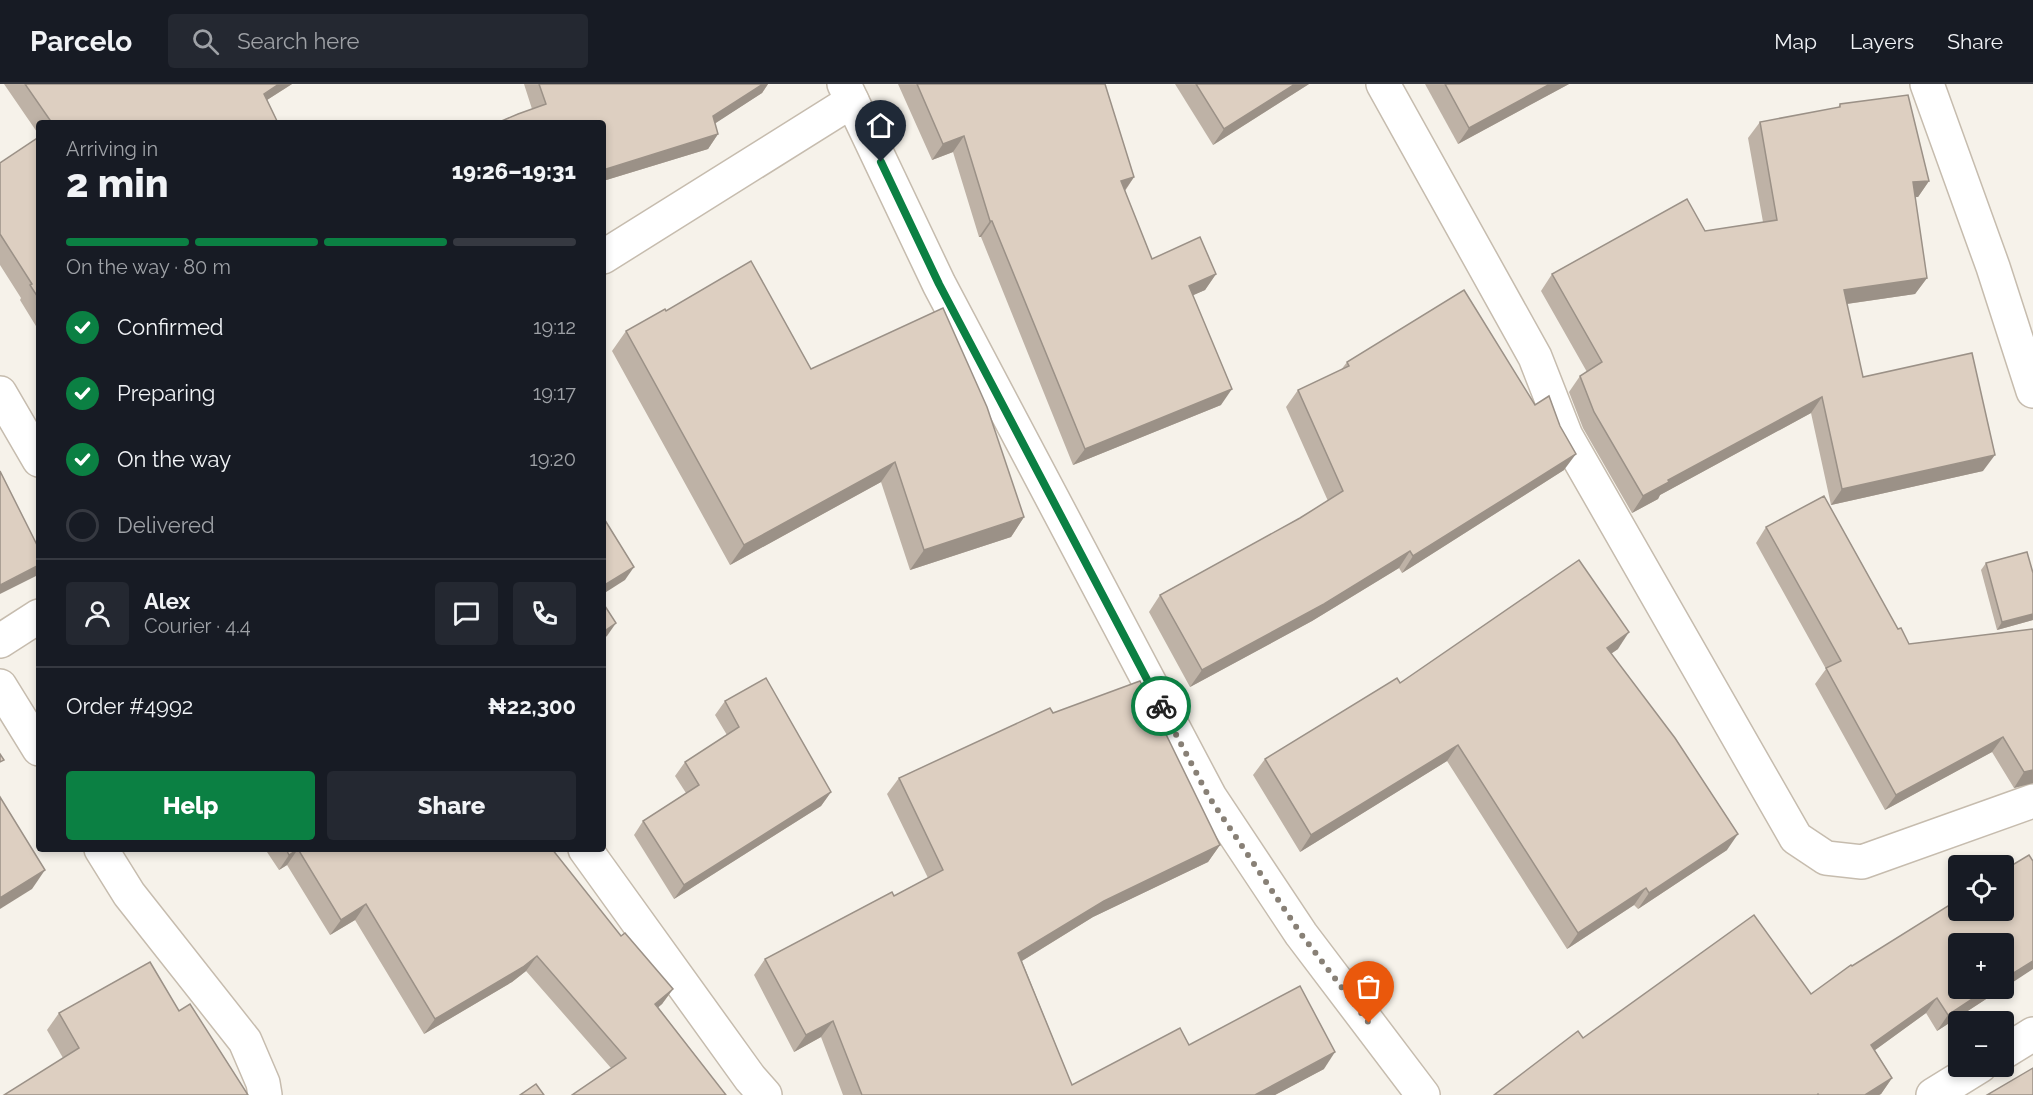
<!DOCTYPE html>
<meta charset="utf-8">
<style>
:root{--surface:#171b24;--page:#242831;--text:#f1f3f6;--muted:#9ea1a6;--line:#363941;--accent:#0b8043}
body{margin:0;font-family:Raleway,sans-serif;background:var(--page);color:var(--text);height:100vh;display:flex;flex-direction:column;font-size:22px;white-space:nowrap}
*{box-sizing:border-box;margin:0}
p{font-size:20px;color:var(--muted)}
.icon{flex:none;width:33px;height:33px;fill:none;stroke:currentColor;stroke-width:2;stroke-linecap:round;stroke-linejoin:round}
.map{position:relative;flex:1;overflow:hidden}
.panel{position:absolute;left:36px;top:36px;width:570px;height:732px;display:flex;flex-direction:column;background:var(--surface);border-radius:6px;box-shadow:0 3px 9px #0003}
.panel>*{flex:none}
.buttons{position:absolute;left:1948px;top:771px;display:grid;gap:12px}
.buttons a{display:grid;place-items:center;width:66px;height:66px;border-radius:6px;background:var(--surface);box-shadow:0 3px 9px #0003;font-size:30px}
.pin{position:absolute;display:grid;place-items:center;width:51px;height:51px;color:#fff;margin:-62px -26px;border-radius:50% 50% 50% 0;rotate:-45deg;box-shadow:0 0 6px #0007}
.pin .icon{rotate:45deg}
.courier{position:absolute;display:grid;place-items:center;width:60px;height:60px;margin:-30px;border:4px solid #0b8043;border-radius:50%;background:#fff;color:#222;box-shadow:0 2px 8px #0007}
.overview em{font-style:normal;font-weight:800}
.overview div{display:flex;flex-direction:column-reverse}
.overview{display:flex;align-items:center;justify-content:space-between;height:102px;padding:0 30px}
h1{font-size:39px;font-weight:800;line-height:45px}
.bar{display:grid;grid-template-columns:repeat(4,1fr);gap:9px 6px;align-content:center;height:72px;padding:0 30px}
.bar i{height:8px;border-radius:4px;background:var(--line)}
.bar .active{background:var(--accent)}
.bar p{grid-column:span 4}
.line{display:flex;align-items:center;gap:15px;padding:0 30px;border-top:2px solid var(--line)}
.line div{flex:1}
.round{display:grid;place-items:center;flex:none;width:63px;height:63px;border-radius:6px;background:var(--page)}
ol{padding:0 30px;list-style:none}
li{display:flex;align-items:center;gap:18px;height:66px}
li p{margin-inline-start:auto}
li .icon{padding:6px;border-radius:50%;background:var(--accent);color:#fff;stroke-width:4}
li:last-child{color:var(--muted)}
li i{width:33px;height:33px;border:3px solid var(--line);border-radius:50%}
.primary-button{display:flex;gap:12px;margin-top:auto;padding:12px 30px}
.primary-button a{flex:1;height:69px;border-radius:6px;background:var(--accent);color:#fff;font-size:24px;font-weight:800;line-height:69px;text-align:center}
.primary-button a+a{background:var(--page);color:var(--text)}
header{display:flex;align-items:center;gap:36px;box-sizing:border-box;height:84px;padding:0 30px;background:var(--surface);border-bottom:2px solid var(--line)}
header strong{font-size:28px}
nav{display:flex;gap:33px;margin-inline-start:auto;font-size:21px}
.search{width:420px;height:54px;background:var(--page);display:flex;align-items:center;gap:15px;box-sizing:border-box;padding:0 21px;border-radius:6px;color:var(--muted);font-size:22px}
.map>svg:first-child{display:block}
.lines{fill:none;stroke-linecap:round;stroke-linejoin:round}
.minor-casing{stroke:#c6bcae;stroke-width:36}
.minor{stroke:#fff;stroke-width:33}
.wall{fill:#beb2a6}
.shaded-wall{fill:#9b9187}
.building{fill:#ddcfc1;stroke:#9b9187;stroke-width:1.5}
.done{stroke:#888076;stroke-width:6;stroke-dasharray:0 10.8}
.route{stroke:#0b8043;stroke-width:8}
</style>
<header>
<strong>Parcelo</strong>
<div class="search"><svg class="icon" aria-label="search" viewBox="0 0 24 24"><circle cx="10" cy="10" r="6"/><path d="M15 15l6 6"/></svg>Search here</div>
<nav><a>Map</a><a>Layers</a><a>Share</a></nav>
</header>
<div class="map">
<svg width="2033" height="1011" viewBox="0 0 2033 1011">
<rect width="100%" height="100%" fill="#f6f2ea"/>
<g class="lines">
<defs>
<g id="minor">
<path d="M 844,0 L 939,200 L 1210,713 L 1301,850 L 1423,1011"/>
<path d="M 1383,0 L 1535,273 L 1566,352 L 1796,754 L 1826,774 L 1862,778 L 2033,717"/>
<path d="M 1927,0 L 1993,183 L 2033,307"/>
<path d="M 603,173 L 852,17"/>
<path d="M 0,309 L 39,376"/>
<path d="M 0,557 L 39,532"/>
<path d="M 0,602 L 39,665"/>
<path d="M 101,765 L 129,810 L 245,957 L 263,999 L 265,1011"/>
<path d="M 585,765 L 750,994 L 765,1011"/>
<path d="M 2004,968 L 2033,950"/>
<path d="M 1933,1011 L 1980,982"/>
</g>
</defs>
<use href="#minor" class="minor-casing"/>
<use href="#minor" class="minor"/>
</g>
<g class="wall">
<path d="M 4,0 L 292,0 L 267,16 L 278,39 L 39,39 L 39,51 Z"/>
<path d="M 524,0 L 768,0 L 762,9 L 715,39 L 718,50 L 708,65 L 603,97 L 603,39 L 532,25 Z"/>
<path d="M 898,0 L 1105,0 L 1134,93 L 1125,107 L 1152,175 L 1216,190 L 1205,206 L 1193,211 L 1221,321 L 1073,381 L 981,153 L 979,153 L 953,68 L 932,76 Z"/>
<path d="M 1175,0 L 1309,0 L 1213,61 Z"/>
<path d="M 1425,0 L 1569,0 L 1458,60 Z"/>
<path d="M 1840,20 L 1929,97 L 1918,113 L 1915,113 L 1927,194 L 1915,210 L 1847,220 L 1863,293 L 1983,387 L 1831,421 L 1811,329 L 1660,411 L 1658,415 L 1632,429 L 1583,344 L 1569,308 L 1580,292 L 1587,288 L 1541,207 L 1552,190 L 1705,147 L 1763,138 L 1748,54 L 1760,38 L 1838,24 Z"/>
<path d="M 39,53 L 39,247 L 20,216 L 21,214 L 0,181 L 0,79 Z"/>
<path d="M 666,227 L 811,285 L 1024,433 L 1011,453 L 910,486 L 881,398 L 730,481 L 612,267 L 626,247 Z"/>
<path d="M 1347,278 L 1564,386 L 1402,489 L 1399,484 L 1312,537 L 1190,603 L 1149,528 L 1160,511 L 1300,434 L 1328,417 L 1286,323 L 1298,306 L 1341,286 Z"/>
<path d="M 1766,443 L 1898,545 L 1909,560 L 2033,545 L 2033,699 L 2014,704 L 1992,668 L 1885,726 L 1815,600 L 1826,585 L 1756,459 Z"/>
<path d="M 1986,479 L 2033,536 L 1997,546 L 1981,486 Z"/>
<path d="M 1618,565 L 1611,570 L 1727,766 L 1638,825 L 1634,821 L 1567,865 L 1447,677 L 1300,768 L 1253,691 L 1265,675 L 1400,599 Z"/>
<path d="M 725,617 L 831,708 L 821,722 L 674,815 L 634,751 L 643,737 L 686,709 L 675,692 L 685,678 L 727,651 L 715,631 Z"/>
<path d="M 1053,629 L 1220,761 L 1208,778 L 1093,833 L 1022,877 L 1072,1001 L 1189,961 L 1324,985 L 1275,1011 L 843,1011 L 821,953 L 794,968 L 754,891 L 765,875 L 894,812 L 928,794 L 887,710 L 899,694 Z"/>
<path d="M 265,765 L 552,765 L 621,852 L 673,905 L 662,920 L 658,923 L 726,1011 L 611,984 L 526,887 L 512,898 L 424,950 L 355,836 L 330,851 L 287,781 L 279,786 Z"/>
<path d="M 1852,882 L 1959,904 L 2003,904 L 1937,947 L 1926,929 L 1875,966 L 1892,994 L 1881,1010 L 1879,1011 L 1494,1011 L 1583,954 L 1811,910 Z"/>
<path d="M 179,927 L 63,974 L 47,946 L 59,929 Z"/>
</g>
<g class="shaded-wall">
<path d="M 279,0 L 292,0 L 253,25 L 264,10 Z"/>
<path d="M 763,0 L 768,0 L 762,9 L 702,48 L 713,32 Z"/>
<path d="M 1295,0 L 1309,0 L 1213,61 L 1224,45 Z"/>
<path d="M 1550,0 L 1569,0 L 1458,60 L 1469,44 Z"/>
<path d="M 718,50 L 708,65 L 603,97 L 603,86 Z"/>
<path d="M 964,52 L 953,68 L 932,76 L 943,60 Z"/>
<path d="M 1134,93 L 1123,109 L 1121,97 Z"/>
<path d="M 1929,97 L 1918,113 L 1902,114 L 1913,98 Z"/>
<path d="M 990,137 L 992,137 L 981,153 L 979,153 Z"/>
<path d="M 1216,190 L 1205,206 L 1178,218 L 1189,202 Z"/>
<path d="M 1927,194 L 1915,210 L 1832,222 L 1844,206 Z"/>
<path d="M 1232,305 L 1221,321 L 1073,381 L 1085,365 Z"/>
<path d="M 1822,313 L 1811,329 L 1660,411 L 1658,415 L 1632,429 L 1643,412 L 1668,396 Z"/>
<path d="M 1576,370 L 1564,386 L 1402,489 L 1413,472 Z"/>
<path d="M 1995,371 L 1983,387 L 1831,421 L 1842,405 Z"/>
<path d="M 895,378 L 881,398 L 730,481 L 744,461 Z"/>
<path d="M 1024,433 L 1011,453 L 910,486 L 924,466 Z"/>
<path d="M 1410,467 L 1399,484 L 1312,537 L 1190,603 L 1202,586 Z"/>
<path d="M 39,481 L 39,488 L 36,492 L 0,510 L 0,501 Z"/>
<path d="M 634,483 L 625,496 L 603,510 L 603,502 Z"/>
<path d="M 2033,530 L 2033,536 L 1997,546 L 2002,538 Z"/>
<path d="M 616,539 L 607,552 L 603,555 L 603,548 Z"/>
<path d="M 1629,548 L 1618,565 L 1595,580 L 1607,564 Z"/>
<path d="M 2003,653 L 1992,668 L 1885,726 L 1896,711 Z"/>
<path d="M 1458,661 L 1447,677 L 1300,768 L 1311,751 Z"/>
<path d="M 2033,686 L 2033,699 L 2014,704 L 2024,688 Z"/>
<path d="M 831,708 L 821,722 L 674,815 L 684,801 Z"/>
<path d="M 1738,750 L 1727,766 L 1638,825 L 1649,809 Z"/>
<path d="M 1220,761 L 1208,778 L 1093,833 L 1007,886 L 1018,869 L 1104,817 Z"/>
<path d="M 298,765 L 287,781 L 279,786 L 289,771 Z"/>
<path d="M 45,786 L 32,805 L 0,825 L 0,814 Z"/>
<path d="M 1646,804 L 1634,821 L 1567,865 L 1578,849 Z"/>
<path d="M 366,820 L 355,836 L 330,851 L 341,836 Z"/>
<path d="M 537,872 L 526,887 L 512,898 L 424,950 L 435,935 Z"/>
<path d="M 2033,877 L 2033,885 L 2004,904 L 2004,895 Z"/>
<path d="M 1989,904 L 2003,904 L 1937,947 L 1948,931 Z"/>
<path d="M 673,905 L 662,920 L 645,935 L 655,920 Z"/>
<path d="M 1937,914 L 1926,929 L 1860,977 L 1871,961 Z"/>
<path d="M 833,937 L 821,953 L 794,968 L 806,951 Z"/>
<path d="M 1335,968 L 1324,985 L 1275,1011 L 1255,1011 Z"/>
<path d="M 1892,994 L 1881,1010 L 1879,1011 L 1865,1011 Z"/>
</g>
<g class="building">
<path d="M 25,0 L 279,0 L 264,10 L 278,39 L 52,39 Z"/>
<path d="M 539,0 L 763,0 L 713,32 L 718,50 L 603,86 L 603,39 L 497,39 L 518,30 L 546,20 Z"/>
<path d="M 917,0 L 1105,0 L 1134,93 L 1121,97 L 1152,175 L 1200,153 L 1216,190 L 1189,202 L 1232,305 L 1085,365 L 992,137 L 990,137 L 964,52 L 943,60 Z"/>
<path d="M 1196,0 L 1295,0 L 1224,45 Z"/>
<path d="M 1445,0 L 1550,0 L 1469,44 Z"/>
<path d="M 1908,11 L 1929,97 L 1913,98 L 1927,194 L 1844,206 L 1863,293 L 1972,269 L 1995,371 L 1842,405 L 1822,313 L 1668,396 L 1669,398 L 1643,412 L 1594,328 L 1580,292 L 1602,278 L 1552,190 L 1687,115 L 1705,147 L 1777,136 L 1760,38 L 1840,23 L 1840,20 Z"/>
<path d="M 39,53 L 39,215 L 30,201 L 32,200 L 0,150 L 0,79 Z"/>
<path d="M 751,177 L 811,285 L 943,224 L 987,323 L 1024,433 L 924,466 L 895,378 L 744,461 L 626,247 L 665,225 L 666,227 Z"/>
<path d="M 1464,206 L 1535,321 L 1549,312 L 1560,342 L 1576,370 L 1413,472 L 1410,467 L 1324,520 L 1202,586 L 1160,511 L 1300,434 L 1343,407 L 1298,306 L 1349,282 L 1347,278 Z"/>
<path d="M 0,387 L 39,465 L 39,481 L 0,501 Z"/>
<path d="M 1824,412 L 1898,545 L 1901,544 L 1909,560 L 2033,545 L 2033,686 L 2024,688 L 2003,653 L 1896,711 L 1826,584 L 1841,577 L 1766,443 Z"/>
<path d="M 603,433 L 634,483 L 603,502 Z"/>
<path d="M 2027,468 L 2033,489 L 2033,530 L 2002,538 L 1986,479 Z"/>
<path d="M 1579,476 L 1629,548 L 1607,564 L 1675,654 L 1738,750 L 1649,809 L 1646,804 L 1578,849 L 1458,661 L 1311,751 L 1265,675 L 1397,594 L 1400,599 Z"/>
<path d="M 603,519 L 616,539 L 603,548 Z"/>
<path d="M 766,594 L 831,708 L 684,801 L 643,737 L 699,701 L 685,678 L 739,643 L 725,617 Z"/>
<path d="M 1140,597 L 1220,761 L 1104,817 L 1018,869 L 1072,1001 L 1180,944 L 1189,961 L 1300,902 L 1335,968 L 1255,1011 L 862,1011 L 833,937 L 806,951 L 765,875 L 892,808 L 894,812 L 943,786 L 899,694 L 1050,624 L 1053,629 Z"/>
<path d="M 0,670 L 4,676 L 0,678 Z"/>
<path d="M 0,713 L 45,786 L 0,814 Z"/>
<path d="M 286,765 L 552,765 L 621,852 L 625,849 L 673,905 L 655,920 L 726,1011 L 572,1011 L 626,974 L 537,872 L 523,883 L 435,935 L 366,820 L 341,836 L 298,765 L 289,771 Z"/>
<path d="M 2029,771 L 2033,777 L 2033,877 L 2004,895 L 2004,860 L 1959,860 L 1959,904 L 1989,904 L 1948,931 L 1937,914 L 1871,961 L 1892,994 L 1865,1011 L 1819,1011 L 1818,1010 L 1817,1011 L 1494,1011 L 1578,947 L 1583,954 L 1754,831 L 1811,910 L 1851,881 L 1852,882 L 1959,815 L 1959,826 L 2004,826 L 2004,786 Z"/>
<path d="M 150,878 L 179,927 L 190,920 L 248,1011 L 4,1011 L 79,964 L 59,929 Z"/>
<path d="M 2033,984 L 2033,1011 L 1987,1011 Z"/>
<path d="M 536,1000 L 544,1011 L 520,1011 Z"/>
</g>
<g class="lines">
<path class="done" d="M 1161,622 L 1209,713 L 1301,850 L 1369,939"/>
<path class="route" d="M 881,78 L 939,200 L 1161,622"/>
</g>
</svg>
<div class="buttons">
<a><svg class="icon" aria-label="locate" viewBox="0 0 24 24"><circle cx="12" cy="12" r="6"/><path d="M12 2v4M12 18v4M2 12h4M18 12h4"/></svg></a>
<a>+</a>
<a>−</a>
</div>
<div class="pin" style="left:1369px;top:939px;background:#ea580c"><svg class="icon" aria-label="bag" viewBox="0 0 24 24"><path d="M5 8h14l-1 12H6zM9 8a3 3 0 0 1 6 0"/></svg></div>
<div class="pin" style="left:881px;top:78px;background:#1f2937"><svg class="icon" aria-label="home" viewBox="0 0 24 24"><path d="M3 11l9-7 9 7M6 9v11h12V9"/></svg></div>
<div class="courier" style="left:1161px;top:622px"><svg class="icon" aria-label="bike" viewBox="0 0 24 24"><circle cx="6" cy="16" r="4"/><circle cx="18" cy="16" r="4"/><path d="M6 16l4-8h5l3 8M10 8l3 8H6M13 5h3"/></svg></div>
<section class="panel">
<div class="overview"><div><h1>2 min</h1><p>Arriving in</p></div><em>19:26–19:31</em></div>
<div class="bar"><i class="active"></i><i class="active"></i><i class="active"></i><i></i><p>On the way · 80 m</p></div>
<ol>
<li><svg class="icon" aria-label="check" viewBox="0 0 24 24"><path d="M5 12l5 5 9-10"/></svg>Confirmed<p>19:12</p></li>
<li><svg class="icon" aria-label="check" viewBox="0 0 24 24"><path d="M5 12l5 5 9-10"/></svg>Preparing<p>19:17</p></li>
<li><svg class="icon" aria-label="check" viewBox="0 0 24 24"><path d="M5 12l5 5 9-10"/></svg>On the way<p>19:20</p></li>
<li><i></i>Delivered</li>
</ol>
<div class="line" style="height:108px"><a class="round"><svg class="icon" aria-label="person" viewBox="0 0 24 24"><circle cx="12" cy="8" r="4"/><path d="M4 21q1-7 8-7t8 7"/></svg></a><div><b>Alex</b><p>Courier · 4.4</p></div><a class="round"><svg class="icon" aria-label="chat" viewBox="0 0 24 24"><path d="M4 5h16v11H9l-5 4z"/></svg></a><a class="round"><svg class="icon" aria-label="phone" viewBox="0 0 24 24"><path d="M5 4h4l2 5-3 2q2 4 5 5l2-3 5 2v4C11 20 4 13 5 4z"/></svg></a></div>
<div class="line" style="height:78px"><div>Order #4992</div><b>₦22,300</b></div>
<div class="primary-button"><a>Help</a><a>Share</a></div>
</section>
</div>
